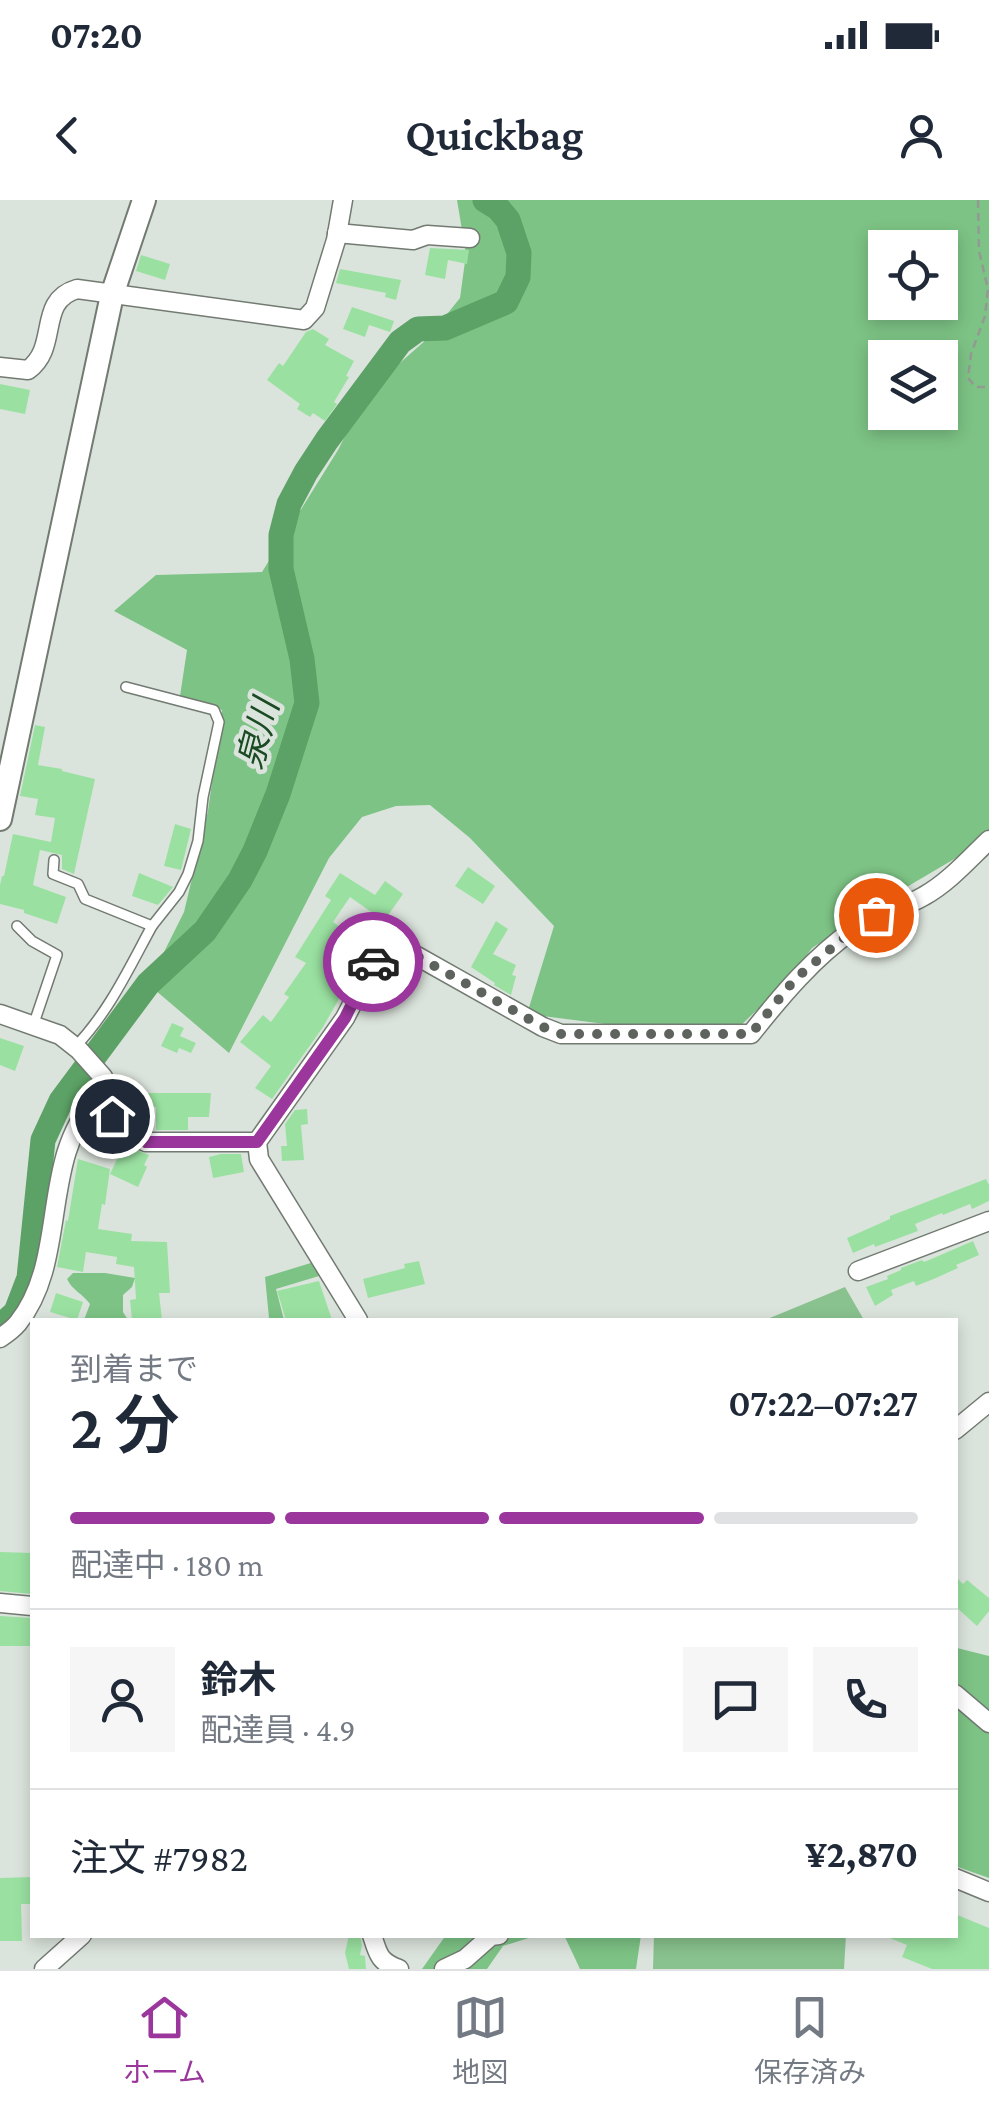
<!DOCTYPE html>
<html lang="ja">
<meta charset="utf-8">
<style>
:root{--surface:#fff;--page:#f6f6f7;--text:#1f2937;--muted:#747a83;--line:#e0e1e3;--accent:#9a369c}
body{margin:0;font-family:"Crimson Pro","Noto Sans JP",serif;background:var(--page);color:var(--text);height:100vh;display:flex;flex-direction:column;font-size:38px;white-space:nowrap}
*{box-sizing:border-box;margin:0}
p{font-size:32px;color:var(--muted)}
.icon{flex:none;width:55px;height:55px;fill:none;stroke:currentColor;stroke-width:2;stroke-linecap:round;stroke-linejoin:round}
.map{position:relative;flex:1;overflow:hidden}
.drawer{position:absolute;left:30px;top:1118px;width:928px;height:620px;display:flex;flex-direction:column;background:var(--surface);border-radius:0px;box-shadow:0 5px 15px #0003}
.drawer>*{flex:none}
.controls{position:absolute;left:868px;top:30px;display:grid;gap:20px}
.controls a{display:grid;place-items:center;width:90px;height:90px;border-radius:0px;background:var(--surface);box-shadow:0 5px 15px #0003;font-size:50px}
.pin{position:absolute;display:grid;place-items:center;width:85px;height:85px;color:#fff;margin:-42px;border:5px solid #fff;border-radius:50%;box-shadow:0 2px 10px #0007}
.courier{position:absolute;display:grid;place-items:center;width:100px;height:100px;margin:-50px;border:8px solid #9a369c;border-radius:50%;background:#fff;color:#222;box-shadow:0 2px 12px #0007}
.headline em{font-style:normal;font-weight:600}
.headline div{display:flex;flex-direction:column-reverse}
.headline{display:flex;align-items:center;justify-content:space-between;height:170px;padding:0 40px}
h1{font-size:65px;font-weight:600;line-height:75px}
.bar{display:grid;grid-template-columns:repeat(4,1fr);gap:15px 10px;align-content:center;height:120px;padding:0 40px}
.bar i{height:12px;border-radius:8px;background:var(--line)}
.bar .current{background:var(--accent)}
.bar p{grid-column:span 4}
.line{display:flex;align-items:center;gap:25px;padding:0 40px;border-top:2px solid var(--line)}
.line div{flex:1}
.round{display:grid;place-items:center;flex:none;width:105px;height:105px;border-radius:0px;background:var(--page)}
.status{display:flex;justify-content:space-between;align-items:center;height:70px;padding:0 50px;background:var(--surface);direction:ltr}
.status svg{height:28px;fill:currentColor}
header{display:flex;justify-content:space-between;align-items:center;height:130px;padding:0 40px;background:var(--surface);font-size:45px;font-weight:600}
.menu{display:flex;justify-content:space-around;align-items:center;height:140px;border-top:2px solid var(--line);background:var(--surface);font-size:28px;color:var(--muted)}
.menu a{display:grid;justify-items:center;gap:5px}
.menu .current{color:var(--accent)}
.map>svg:first-child{display:block}
.green{fill:#89c28e}
.forest{fill:#7dc385;fill-rule:evenodd}
.lines{fill:none;stroke-linecap:round;stroke-linejoin:round}
.river{stroke:#5ca165;stroke-width:25}
.building{fill:#9ae1a1}
.lane-casing{stroke:#727a72;stroke-width:12}
.street-casing{stroke:#727a72;stroke-width:21}
.secondary-casing{stroke:#727a72;stroke-width:26}
.path{stroke:#939a94;stroke-width:2.5;stroke-dasharray:8 5;stroke-linecap:butt}
.lane{stroke:#fff;stroke-width:9}
.street{stroke:#fff;stroke-width:18}
.secondary{stroke:#fff;stroke-width:22}
.done{stroke:#5e635e;stroke-width:10;stroke-dasharray:0 18}
.route{stroke:#9a369c;stroke-width:12}
.labels{text-anchor:middle;stroke-width:9;stroke-linejoin:round;paint-order:stroke}
.water-label{font-size:35px;font-style:italic;fill:#1a4b23;stroke:#dbe4dc}
</style>
<div class="status"><b>07:20</b><svg viewBox="0 0 49 12"><path d="M0 12V9h3v3zM5 12V6h3v6zM10 12V3h3v9zM15 12V0h3v12zM26 1h20v11H26zM47 4h2v5h-2z"/></svg></div>
<header><svg class="icon" aria-label="back" viewBox="0 0 24 24"><path d="M15 5l-7 7 7 7"/></svg>Quickbag<svg class="icon" aria-label="person" viewBox="0 0 24 24"><circle cx="12" cy="8" r="4"/><path d="M4 21q1-7 8-7t8 7"/></svg></header>
<div class="map">
<svg width="989" height="1769" viewBox="0 0 989 1769">
<rect width="100%" height="100%" fill="#dbe4dc"/>
<g class="green">
<path d="M 845,1087 L 864,1120 L 765,1120 Z"/>
<path d="M 654,1735 L 846,1735 L 844,1769 L 653,1769 Z"/>
</g>
<g class="forest">
<path d="M 457,0 L 989,0 L 989,632 L 961,655 L 883,701 L 812,748 L 791,777 L 736,830 L 644,829 L 527,814 L 554,726 L 470,638 L 430,605 L 396,606 L 362,617 L 329,658 L 229,853 L 148,784 L 184,712 L 208,611 L 222,510 L 180,496 L 187,450 L 114,411 L 156,375 L 262,372 L 338,250 L 367,192 L 427,139 L 460,98 L 466,54 ZM 885,48 L 940,48 L 940,102 L 885,102 ZM 885,158 L 940,158 L 940,212 L 885,212 Z"/>
<path d="M 314,1062 L 319,1076 L 276,1089 L 284,1120 L 266,1120 L 269,1118 L 265,1077 Z"/>
<path d="M 73,1073 L 105,1073 L 135,1078 L 132,1087 L 123,1095 L 123,1112 L 128,1120 L 84,1120 L 90,1104 C 83,1094 72,1090 67,1079 Z"/>
<path d="M 957,1448 L 989,1456 L 989,1678 L 955,1666 L 955,1449 Z"/>
<path d="M 446,1735 L 548,1735 L 535,1736 L 503,1746 L 487,1769 L 422,1769 Z"/>
<path d="M 564,1735 L 641,1735 L 636,1769 L 580,1769 Z"/>
</g>
<g class="lines">
<path class="river" d="M 0,1127 L 16,1112 L 29,1078 L 43,940 L 61,901 L 148,784 L 205,731 L 240,680 L 255,651 L 278,594 L 307,503 L 302,459 L 281,369 L 281,335 L 289,304 L 306,272 L 327,240 L 400,142 L 418,129 L 445,128 L 506,102 L 518,77 L 519,53 L 508,20 L 498,8 L 485,0"/>
</g>
<g class="building">
<path d="M 430,48 L 469,50 L 467,64 L 448,60 L 445,79 L 425,75 Z"/>
<path d="M 141,55 L 170,64 L 165,80 L 136,71 Z"/>
<path d="M 340,69 L 401,80 L 396,100 L 385,97 L 386,93 L 336,83 Z"/>
<path d="M 352,107 L 394,121 L 390,132 L 369,125 L 365,137 L 343,129 Z"/>
<path d="M 313,129 L 329,139 L 325,145 L 354,161 L 346,176 L 349,177 L 334,202 L 337,204 L 325,221 L 313,213 L 310,217 L 297,209 L 300,204 L 267,180 L 279,163 L 283,166 L 306,132 Z"/>
<path d="M 0,184 L 30,190 L 25,214 L 0,209 Z"/>
<path d="M 35,525 L 45,527 L 38,565 L 62,569 L 62,571 L 95,579 L 74,674 L 62,669 L 62,655 L 40,650 L 33,685 L 66,697 L 57,724 L 24,713 L 24,710 L 0,704 L 0,685 L 2,676 L 4,676 L 13,634 L 51,642 L 55,618 L 35,615 L 38,599 L 20,596 Z"/>
<path d="M 175,624 L 191,629 L 181,670 L 164,666 Z"/>
<path d="M 468,667 L 495,686 L 483,704 L 455,686 Z"/>
<path d="M 139,673 L 173,687 L 158,705 L 132,696 Z"/>
<path d="M 340,673 L 375,695 L 385,681 L 403,694 L 384,721 L 350,697 L 333,722 L 368,748 L 323,827 L 272,899 L 255,888 L 271,866 L 240,842 L 263,815 L 271,822 L 289,797 L 284,794 L 306,763 L 295,757 L 331,700 L 325,696 Z"/>
<path d="M 496,721 L 508,729 L 493,754 L 516,765 L 512,775 L 516,776 L 511,795 L 494,785 L 495,783 L 471,767 Z"/>
<path d="M 172,823 L 184,828 L 180,836 L 196,843 L 191,853 L 179,848 L 177,853 L 161,846 Z"/>
<path d="M 0,838 L 24,846 L 15,871 L 0,865 Z"/>
<path d="M 144,888 L 144,893 L 211,893 L 209,917 L 188,917 L 188,930 L 156,930 L 156,907 L 123,910 L 115,902 L 114,891 Z"/>
<path d="M 307,909 L 308,924 L 301,925 L 304,960 L 282,961 L 281,946 L 287,946 L 285,924 L 295,910 Z"/>
<path d="M 124,945 L 149,955 L 144,965 L 147,967 L 138,987 L 110,974 Z"/>
<path d="M 221,954 L 241,954 L 244,972 L 213,978 L 209,957 Z"/>
<path d="M 78,959 L 110,969 L 105,1005 L 102,1004 L 98,1029 L 132,1034 L 131,1041 L 167,1042 L 170,1093 L 159,1093 L 162,1120 L 132,1120 L 130,1100 L 136,1099 L 134,1067 L 116,1064 L 117,1057 L 86,1052 L 83,1072 L 57,1067 L 66,1020 L 68,1021 Z"/>
<path d="M 986,979 L 989,985 L 989,1001 L 972,1009 L 970,1004 L 943,1015 L 942,1013 L 915,1024 L 918,1031 L 875,1047 L 874,1044 L 853,1053 L 847,1038 L 890,1019 L 890,1016 Z"/>
<path d="M 973,1041 L 979,1055 L 956,1065 L 958,1068 L 936,1078 L 916,1086 L 914,1081 L 891,1090 L 893,1095 L 875,1106 L 866,1087 L 888,1079 L 887,1076 L 901,1070 L 901,1068 L 922,1060 L 924,1062 L 929,1060 Z"/>
<path d="M 419,1061 L 425,1084 L 368,1098 L 363,1079 L 405,1068 L 404,1064 Z"/>
<path d="M 319,1081 L 332,1120 L 286,1120 L 277,1091 Z"/>
<path d="M 56,1093 L 83,1102 L 77,1120 L 50,1112 Z"/>
<path d="M 0,1352 L 32,1353 L 32,1394 L 0,1391 Z"/>
<path d="M 955,1376 L 963,1384 L 967,1380 L 989,1398 L 989,1411 L 977,1426 L 955,1406 Z"/>
<path d="M 0,1416 L 32,1418 L 32,1446 L 0,1446 Z"/>
<path d="M 32,1677 L 32,1704 L 21,1704 L 22,1741 L 0,1741 L 0,1678 Z"/>
<path d="M 955,1714 L 989,1728 L 989,1769 L 932,1769 L 902,1757 L 907,1745 L 885,1736 L 955,1735 Z"/>
<path d="M 349,1735 L 360,1735 L 362,1745 L 360,1755 L 365,1756 L 366,1769 L 349,1769 L 345,1753 Z"/>
</g>
<g class="lines">
<defs>
<g id="lane">
<path d="M 54,660 L 53,674 L 78,684 L 85,699 L 152,726 L 179,692 L 188,674 L 198,641 L 203,597 L 219,522 L 214,510 L 126,487"/>
<path d="M 17,726 L 32,741 L 57,755 L 33,826"/>
<path d="M 75,847 C 109,812 129,768 152,726"/>
</g>
<g id="street">
<path d="M 337,33 L 413,40 L 427,35 L 470,38"/>
<path d="M 0,167 L 28,170 C 60,147 36,101 77,89 L 304,120 L 315,108 L 336,40 L 343,0"/>
<path d="M 0,814 L 60,835 L 79,850 L 103,877 L 96,899 L 127,933 L 146,942 L 257,942 L 345,818 L 374,762 L 384,751 L 399,746 L 543,827 L 561,834 L 751,834 C 782,795 813,758 854,729 C 877,713 902,709 924,696 C 949,682 969,659 989,640"/>
<path d="M 257,942 L 259,959 L 358,1120"/>
<path d="M 858,1071 L 989,1021"/>
<path d="M 0,1138 C 6,1134 13,1129 18,1123 C 69,1059 39,961 96,899"/>
<path d="M 955,1230 L 989,1202"/>
<path d="M 0,1403 L 32,1406"/>
<path d="M 955,1494 L 989,1523"/>
<path d="M 955,1678 L 989,1692"/>
<path d="M 372,1735 C 378,1754 379,1762 399,1769"/>
<path d="M 44,1769 L 82,1735"/>
<path d="M 444,1769 L 465,1759 L 491,1736 L 499,1735"/>
</g>
<path id="secondary" d="M 0,619 L 112,95 L 144,0"/>
</defs>
<use href="#lane" class="lane-casing"/>
<use href="#street" class="street-casing"/>
<use href="#secondary" class="secondary-casing"/>
<path class="path" d="M 978,0 L 979,51 L 988,89 L 985,116 L 971,154 L 968,178 L 976,187 L 989,187"/>
<use href="#lane" class="lane"/>
<use href="#street" class="street"/>
<use href="#secondary" class="secondary"/>
</g>
<g class="lines">
<path class="done" d="M 373,762 L 384,751 L 399,746 L 543,827 L 561,834 L 751,834 L 795,779 L 852,731 L 876,715"/>
<path class="route" d="M 112,916 L 127,933 L 146,942 L 257,942 L 345,818 L 373,762"/>
</g>
<g class="labels">
<g class="water-label">
<text transform="translate(258 534) rotate(-75)" y="12">泉川</text>
</g>
</g>
</svg>
<div class="controls">
<a><svg class="icon" aria-label="locate" viewBox="0 0 24 24"><circle cx="12" cy="12" r="6"/><path d="M12 2v4M12 18v4M2 12h4M18 12h4"/></svg></a>
<a><svg class="icon" aria-label="layers" viewBox="0 0 24 24"><path d="M12 4l9 5-9 5-9-5zM3 14l9 5 9-5"/></svg></a>
</div>
<div class="pin" style="left:876px;top:715px;background:#ea580c"><svg class="icon" aria-label="bag" viewBox="0 0 24 24"><path d="M5 8h14l-1 12H6zM9 8a3 3 0 0 1 6 0"/></svg></div>
<div class="pin" style="left:112px;top:916px;background:#1f2937"><svg class="icon" aria-label="home" viewBox="0 0 24 24"><path d="M3 11l9-7 9 7M6 9v11h12V9"/></svg></div>
<div class="courier" style="left:373px;top:762px"><svg class="icon" aria-label="car" viewBox="0 0 24 24"><path d="M5 17H2v-5l4-1 3-4h7l3 4 3 1v5h-3M9 17h6M6 11h13"/><circle cx="7" cy="17" r="2"/><circle cx="17" cy="17" r="2"/></svg></div>
<section class="drawer">
<div class="headline"><div><h1>2 分</h1><p>到着まで</p></div><em>07:22–07:27</em></div>
<div class="bar"><i class="current"></i><i class="current"></i><i class="current"></i><i></i><p>配達中 · 180 m</p></div>
<div class="line" style="height:180px"><a class="round"><svg class="icon" aria-label="person" viewBox="0 0 24 24"><circle cx="12" cy="8" r="4"/><path d="M4 21q1-7 8-7t8 7"/></svg></a><div><b>鈴木</b><p>配達員 · 4.9</p></div><a class="round"><svg class="icon" aria-label="chat" viewBox="0 0 24 24"><path d="M4 5h16v11H9l-5 4z"/></svg></a><a class="round"><svg class="icon" aria-label="phone" viewBox="0 0 24 24"><path d="M5 4h4l2 5-3 2q2 4 5 5l2-3 5 2v4C11 20 4 13 5 4z"/></svg></a></div>
<div class="line" style="height:130px"><div>注文 #7982</div><b>¥2,870</b></div>
</section>
</div>
<nav class="menu">
<a class="current"><svg class="icon" aria-label="home" viewBox="0 0 24 24"><path d="M3 11l9-7 9 7M6 9v11h12V9"/></svg>ホーム</a>
<a><svg class="icon" aria-label="map" viewBox="0 0 24 24"><path d="M3 6l6-2 6 2 6-2v14l-6 2-6-2-6 2zM9 4v14M15 6v14"/></svg>地図</a>
<a><svg class="icon" aria-label="saved" viewBox="0 0 24 24"><path d="M7 4h10v16l-5-4-5 4z"/></svg>保存済み</a>
</nav>
